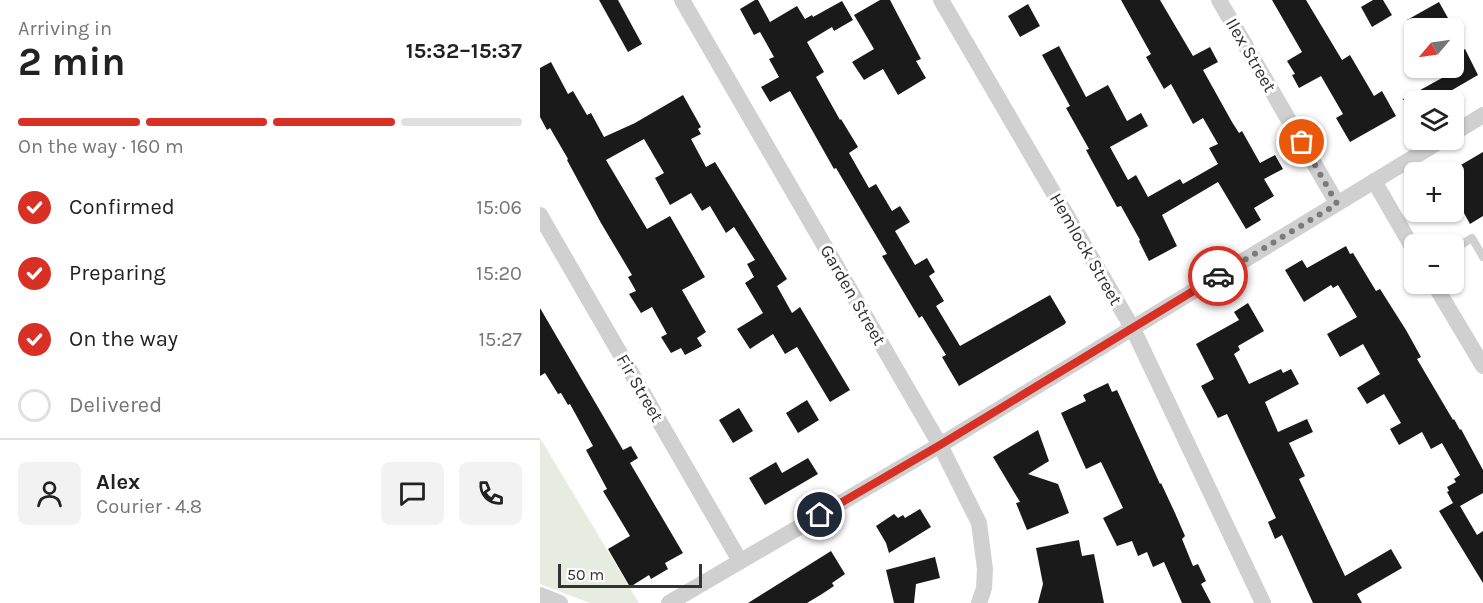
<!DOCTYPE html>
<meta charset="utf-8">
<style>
:root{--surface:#fff;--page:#f2f2f2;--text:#222;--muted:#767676;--line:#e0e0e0;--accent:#d93025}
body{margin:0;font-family:Karla,sans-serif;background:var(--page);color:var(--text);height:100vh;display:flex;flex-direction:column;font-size:22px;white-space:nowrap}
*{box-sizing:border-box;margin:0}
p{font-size:20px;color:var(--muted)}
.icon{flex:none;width:33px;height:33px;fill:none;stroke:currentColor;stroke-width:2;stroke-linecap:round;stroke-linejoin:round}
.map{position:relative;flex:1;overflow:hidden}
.panel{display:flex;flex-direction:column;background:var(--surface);width:540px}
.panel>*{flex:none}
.needle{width:39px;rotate:241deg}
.tools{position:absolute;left:864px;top:18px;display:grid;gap:12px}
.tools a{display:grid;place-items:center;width:60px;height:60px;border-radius:9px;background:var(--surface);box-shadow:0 2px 4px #0004;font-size:30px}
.scale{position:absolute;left:18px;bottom:15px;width:144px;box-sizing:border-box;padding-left:6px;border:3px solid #333;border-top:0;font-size:16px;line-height:21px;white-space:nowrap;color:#333;-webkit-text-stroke:4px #fff;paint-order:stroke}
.pin{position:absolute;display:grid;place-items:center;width:51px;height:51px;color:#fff;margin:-26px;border:3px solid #fff;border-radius:50%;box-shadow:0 2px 6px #0007}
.courier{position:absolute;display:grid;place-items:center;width:60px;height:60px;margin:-30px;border:4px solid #d93025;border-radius:50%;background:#fff;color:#222;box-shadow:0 2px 8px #0007}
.overview em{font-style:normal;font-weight:700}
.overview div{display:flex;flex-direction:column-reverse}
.overview{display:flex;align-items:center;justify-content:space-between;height:102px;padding:0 18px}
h1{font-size:39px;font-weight:700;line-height:45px}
.bar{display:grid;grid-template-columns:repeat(4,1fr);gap:9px 6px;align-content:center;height:72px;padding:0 18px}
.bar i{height:8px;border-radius:4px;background:var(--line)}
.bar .on{background:var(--accent)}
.bar p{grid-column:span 4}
.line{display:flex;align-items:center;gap:15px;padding:0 18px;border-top:2px solid var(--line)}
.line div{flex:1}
.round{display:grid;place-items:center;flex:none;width:63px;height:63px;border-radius:9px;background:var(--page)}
ol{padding:0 18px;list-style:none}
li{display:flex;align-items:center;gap:18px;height:66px}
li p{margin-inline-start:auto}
li .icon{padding:6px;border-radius:50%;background:var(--accent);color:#fff;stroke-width:4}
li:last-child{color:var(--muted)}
li i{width:33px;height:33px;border:3px solid var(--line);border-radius:50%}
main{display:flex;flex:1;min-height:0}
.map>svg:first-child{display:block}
.green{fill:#e6ecdf}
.building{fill:#1a1a1a}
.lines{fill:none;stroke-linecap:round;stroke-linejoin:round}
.lane{stroke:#d0d0d0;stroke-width:8}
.street{stroke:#d0d0d0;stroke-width:16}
.done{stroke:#7a7a7a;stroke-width:6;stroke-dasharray:0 10.8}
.route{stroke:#d93025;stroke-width:8}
.labels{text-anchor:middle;stroke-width:6;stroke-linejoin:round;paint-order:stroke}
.street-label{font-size:18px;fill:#333;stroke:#fff}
</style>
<main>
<section class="panel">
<div class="overview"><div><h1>2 min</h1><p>Arriving in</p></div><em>15:32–15:37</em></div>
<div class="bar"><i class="on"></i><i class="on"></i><i class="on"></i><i></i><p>On the way · 160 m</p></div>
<ol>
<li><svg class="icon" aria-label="check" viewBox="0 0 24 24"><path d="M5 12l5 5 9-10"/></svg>Confirmed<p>15:06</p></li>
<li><svg class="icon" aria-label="check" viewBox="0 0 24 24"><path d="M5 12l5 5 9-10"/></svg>Preparing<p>15:20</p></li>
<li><svg class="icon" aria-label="check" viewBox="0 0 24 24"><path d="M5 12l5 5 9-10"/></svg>On the way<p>15:27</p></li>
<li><i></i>Delivered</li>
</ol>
<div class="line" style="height:108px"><a class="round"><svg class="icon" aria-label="person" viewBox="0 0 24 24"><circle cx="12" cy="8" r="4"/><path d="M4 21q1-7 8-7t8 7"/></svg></a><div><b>Alex</b><p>Courier · 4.8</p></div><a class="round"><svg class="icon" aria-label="chat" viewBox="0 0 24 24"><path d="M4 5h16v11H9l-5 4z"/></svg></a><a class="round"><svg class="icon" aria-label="phone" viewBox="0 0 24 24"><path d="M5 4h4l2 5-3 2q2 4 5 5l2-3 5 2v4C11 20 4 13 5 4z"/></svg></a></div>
</section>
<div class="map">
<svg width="943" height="603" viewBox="0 0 943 603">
<rect width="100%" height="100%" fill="#fff"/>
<path class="green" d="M 0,438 L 99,603 L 50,603 L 0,584 Z"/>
<g class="building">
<path d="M 59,0 L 78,0 L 102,44 L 88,52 Z"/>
<path d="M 215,0 L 218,0 L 230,22 L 257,6 L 265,19 L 272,15 L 273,17 L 302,1 L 313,20 L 294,31 L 292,27 L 267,42 L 284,72 L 276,77 L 300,120 L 301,119 L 318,147 L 309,153 L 329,188 L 336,184 L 352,211 L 360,206 L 370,222 L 355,231 L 375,265 L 387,258 L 395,272 L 389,276 L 404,301 L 396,306 L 420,346 L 510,295 L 526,322 L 525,324 L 419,386 L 402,357 L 406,355 L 382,316 L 379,318 L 342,256 L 347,254 L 296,168 L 294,169 L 250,91 L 230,102 L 221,87 L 239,77 L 229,59 L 234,57 L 220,32 L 214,35 L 200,9 Z"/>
<path d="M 340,0 L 350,0 L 381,59 L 376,61 L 386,78 L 358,95 L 343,69 L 324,80 L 312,62 L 334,49 L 314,15 Z"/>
<path d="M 581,0 L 620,0 L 653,56 L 670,47 L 678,62 L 663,70 L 692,122 L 699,133 L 702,131 L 720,163 L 735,155 L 743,169 L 724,179 L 734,196 L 714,208 L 721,220 L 706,229 L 678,182 L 622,215 L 637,246 L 609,261 L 599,241 L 600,240 L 581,206 L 577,207 L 546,150 L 549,149 L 526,108 L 530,106 L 502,55 L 519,46 L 546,97 L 568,85 L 587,121 L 601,113 L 608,126 L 570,147 L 588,180 L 596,175 L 608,197 L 640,179 L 643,184 L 678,164 L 669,148 L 678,144 L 663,118 L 653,124 L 631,84 L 624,89 L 606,57 L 611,54 Z"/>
<path d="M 732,0 L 766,0 L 802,60 L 810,55 L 834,96 L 842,91 L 856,116 L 810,142 L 796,118 L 803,114 L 781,76 L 759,88 L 752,75 L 755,74 L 747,61 L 762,52 Z"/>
<path d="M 833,0 L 843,0 L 852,15 L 832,27 L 821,7 Z"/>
<path d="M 899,2 L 908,18 L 903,21 L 907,28 L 874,28 L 874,34 L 867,20 Z"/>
<path d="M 488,4 L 500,26 L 480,37 L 468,16 Z"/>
<path d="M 925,49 L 938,75 L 895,100 L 862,100 L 902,78 L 896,68 L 914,68 L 914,55 Z"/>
<path d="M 11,62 L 28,94 L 33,91 L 47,115 L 51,113 L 64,137 L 95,123 L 143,95 L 161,127 L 158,129 L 161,134 L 151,139 L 166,167 L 175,162 L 247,279 L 237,286 L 252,313 L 260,307 L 310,390 L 290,402 L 257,347 L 245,354 L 233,334 L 210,349 L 197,329 L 223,313 L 205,283 L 214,277 L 207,264 L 215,260 L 194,227 L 186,233 L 170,206 L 162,211 L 151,193 L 130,205 L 115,178 L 124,173 L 104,139 L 66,160 L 107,229 L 130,216 L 165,277 L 142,290 L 166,332 L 157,338 L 162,346 L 145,355 L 141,348 L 131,353 L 121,337 L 127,334 L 112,307 L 101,313 L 89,294 L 96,291 L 88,277 L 92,275 L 61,223 L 27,160 L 28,159 L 10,128 L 7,130 L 0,117 L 0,68 Z"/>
<path d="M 943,152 L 943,216 L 930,224 L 914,195 L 914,169 Z"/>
<path d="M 806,246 L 810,254 L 813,253 L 836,291 L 840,289 L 866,330 L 881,357 L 877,359 L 913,420 L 914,419 L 920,430 L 921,429 L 943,470 L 943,493 L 920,506 L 937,535 L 943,531 L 943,583 L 899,511 L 913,503 L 907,492 L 909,491 L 907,487 L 916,482 L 914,479 L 920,475 L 902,443 L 891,449 L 882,432 L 859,445 L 850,429 L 861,423 L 844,394 L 827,404 L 817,388 L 840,374 L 823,344 L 800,357 L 787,334 L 817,317 L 798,285 L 793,288 L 791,285 L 764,302 L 745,270 L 762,260 L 767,268 Z"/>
<path d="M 708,303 L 724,331 L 698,346 L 700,350 L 694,354 L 709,384 L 741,369 L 743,373 L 751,369 L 759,384 L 725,402 L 738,432 L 767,419 L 773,432 L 749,443 L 765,476 L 759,479 L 805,576 L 851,549 L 862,568 L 817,594 L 822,603 L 773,603 L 742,535 L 735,539 L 728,522 L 736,518 L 687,414 L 678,418 L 661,386 L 674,379 L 656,344 L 699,320 L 694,312 Z"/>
<path d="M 0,308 L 83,450 L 91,446 L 98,458 L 90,463 L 143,553 L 125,563 L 128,569 L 111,579 L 109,575 L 90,587 L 68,549 L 90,536 L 63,491 L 67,489 L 46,450 L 53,446 L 30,404 L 28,405 L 21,393 L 18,394 L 5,373 L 0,376 Z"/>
<path d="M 568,383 L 572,392 L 577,390 L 620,484 L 621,483 L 635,513 L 645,536 L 642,539 L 653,566 L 658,564 L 666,581 L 661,584 L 671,603 L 642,603 L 624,562 L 613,567 L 607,552 L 598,556 L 592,541 L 577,546 L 563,518 L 583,508 L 561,462 L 546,469 L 521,413 L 546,401 L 543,395 Z"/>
<path d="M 267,400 L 279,420 L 258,433 L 246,413 Z"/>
<path d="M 199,408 L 213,431 L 193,443 L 179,420 Z"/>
<path d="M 498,430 L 509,461 L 488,474 L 518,484 L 529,513 L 487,530 L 476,503 L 480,502 L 453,457 Z"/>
<path d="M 268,458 L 278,474 L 225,505 L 209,478 L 236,462 L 242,473 Z"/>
<path d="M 380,509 L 391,527 L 349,553 L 346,543 L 336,526 L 354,514 L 358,518 L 363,515 L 365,518 Z"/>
<path d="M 539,540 L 542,556 L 554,554 L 564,603 L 498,603 L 503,584 L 496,548 Z"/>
<path d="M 291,551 L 305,574 L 292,583 L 294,586 L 282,594 L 267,603 L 208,603 Z"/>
<path d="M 395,557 L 400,578 L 376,584 L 374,603 L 354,603 L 346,570 Z"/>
</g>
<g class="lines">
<path class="lane" d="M 914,249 L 932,238 L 943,257"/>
<g class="street">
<path d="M 142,0 L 400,445 L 439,523 L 445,569 L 444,588 L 439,603"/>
<path d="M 401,0 L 593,329 L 723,603"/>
<path d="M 679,0 L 797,203"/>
<path d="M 914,133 L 943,115"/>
<path d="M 834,181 L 874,250"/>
<path d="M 0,215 L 200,561"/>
<path d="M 894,284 L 943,366"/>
<path d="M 0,595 L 20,603"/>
<path d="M 129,603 L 400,445 L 902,140"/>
</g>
</g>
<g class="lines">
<path class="done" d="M 678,276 L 797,204 L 762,142"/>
<path class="route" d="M 280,515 L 400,445 L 678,276"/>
</g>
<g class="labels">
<g class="street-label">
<text transform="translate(711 55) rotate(60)" y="6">Ilex Street</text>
<text transform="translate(546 249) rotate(60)" y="6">Hemlock Street</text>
<text transform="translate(313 295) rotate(60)" y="6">Garden Street</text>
<text transform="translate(100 388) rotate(60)" y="6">Fir Street</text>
</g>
</g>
</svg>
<div class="tools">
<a><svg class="needle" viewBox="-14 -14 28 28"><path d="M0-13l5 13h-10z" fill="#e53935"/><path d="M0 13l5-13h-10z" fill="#767676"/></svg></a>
<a><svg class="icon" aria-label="layers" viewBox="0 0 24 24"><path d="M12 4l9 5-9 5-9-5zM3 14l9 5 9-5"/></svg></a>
<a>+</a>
<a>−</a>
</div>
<div class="scale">50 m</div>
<div class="pin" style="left:762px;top:142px;background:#ea580c"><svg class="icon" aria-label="bag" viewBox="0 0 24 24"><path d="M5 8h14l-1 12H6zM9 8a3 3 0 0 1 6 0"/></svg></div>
<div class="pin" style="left:280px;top:515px;background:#1f2937"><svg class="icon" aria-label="home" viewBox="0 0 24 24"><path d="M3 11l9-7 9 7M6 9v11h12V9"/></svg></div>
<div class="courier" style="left:678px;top:276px"><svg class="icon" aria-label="car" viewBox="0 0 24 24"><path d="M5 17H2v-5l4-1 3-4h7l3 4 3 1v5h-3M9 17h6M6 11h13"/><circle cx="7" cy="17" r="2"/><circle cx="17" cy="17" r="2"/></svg></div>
</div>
</main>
